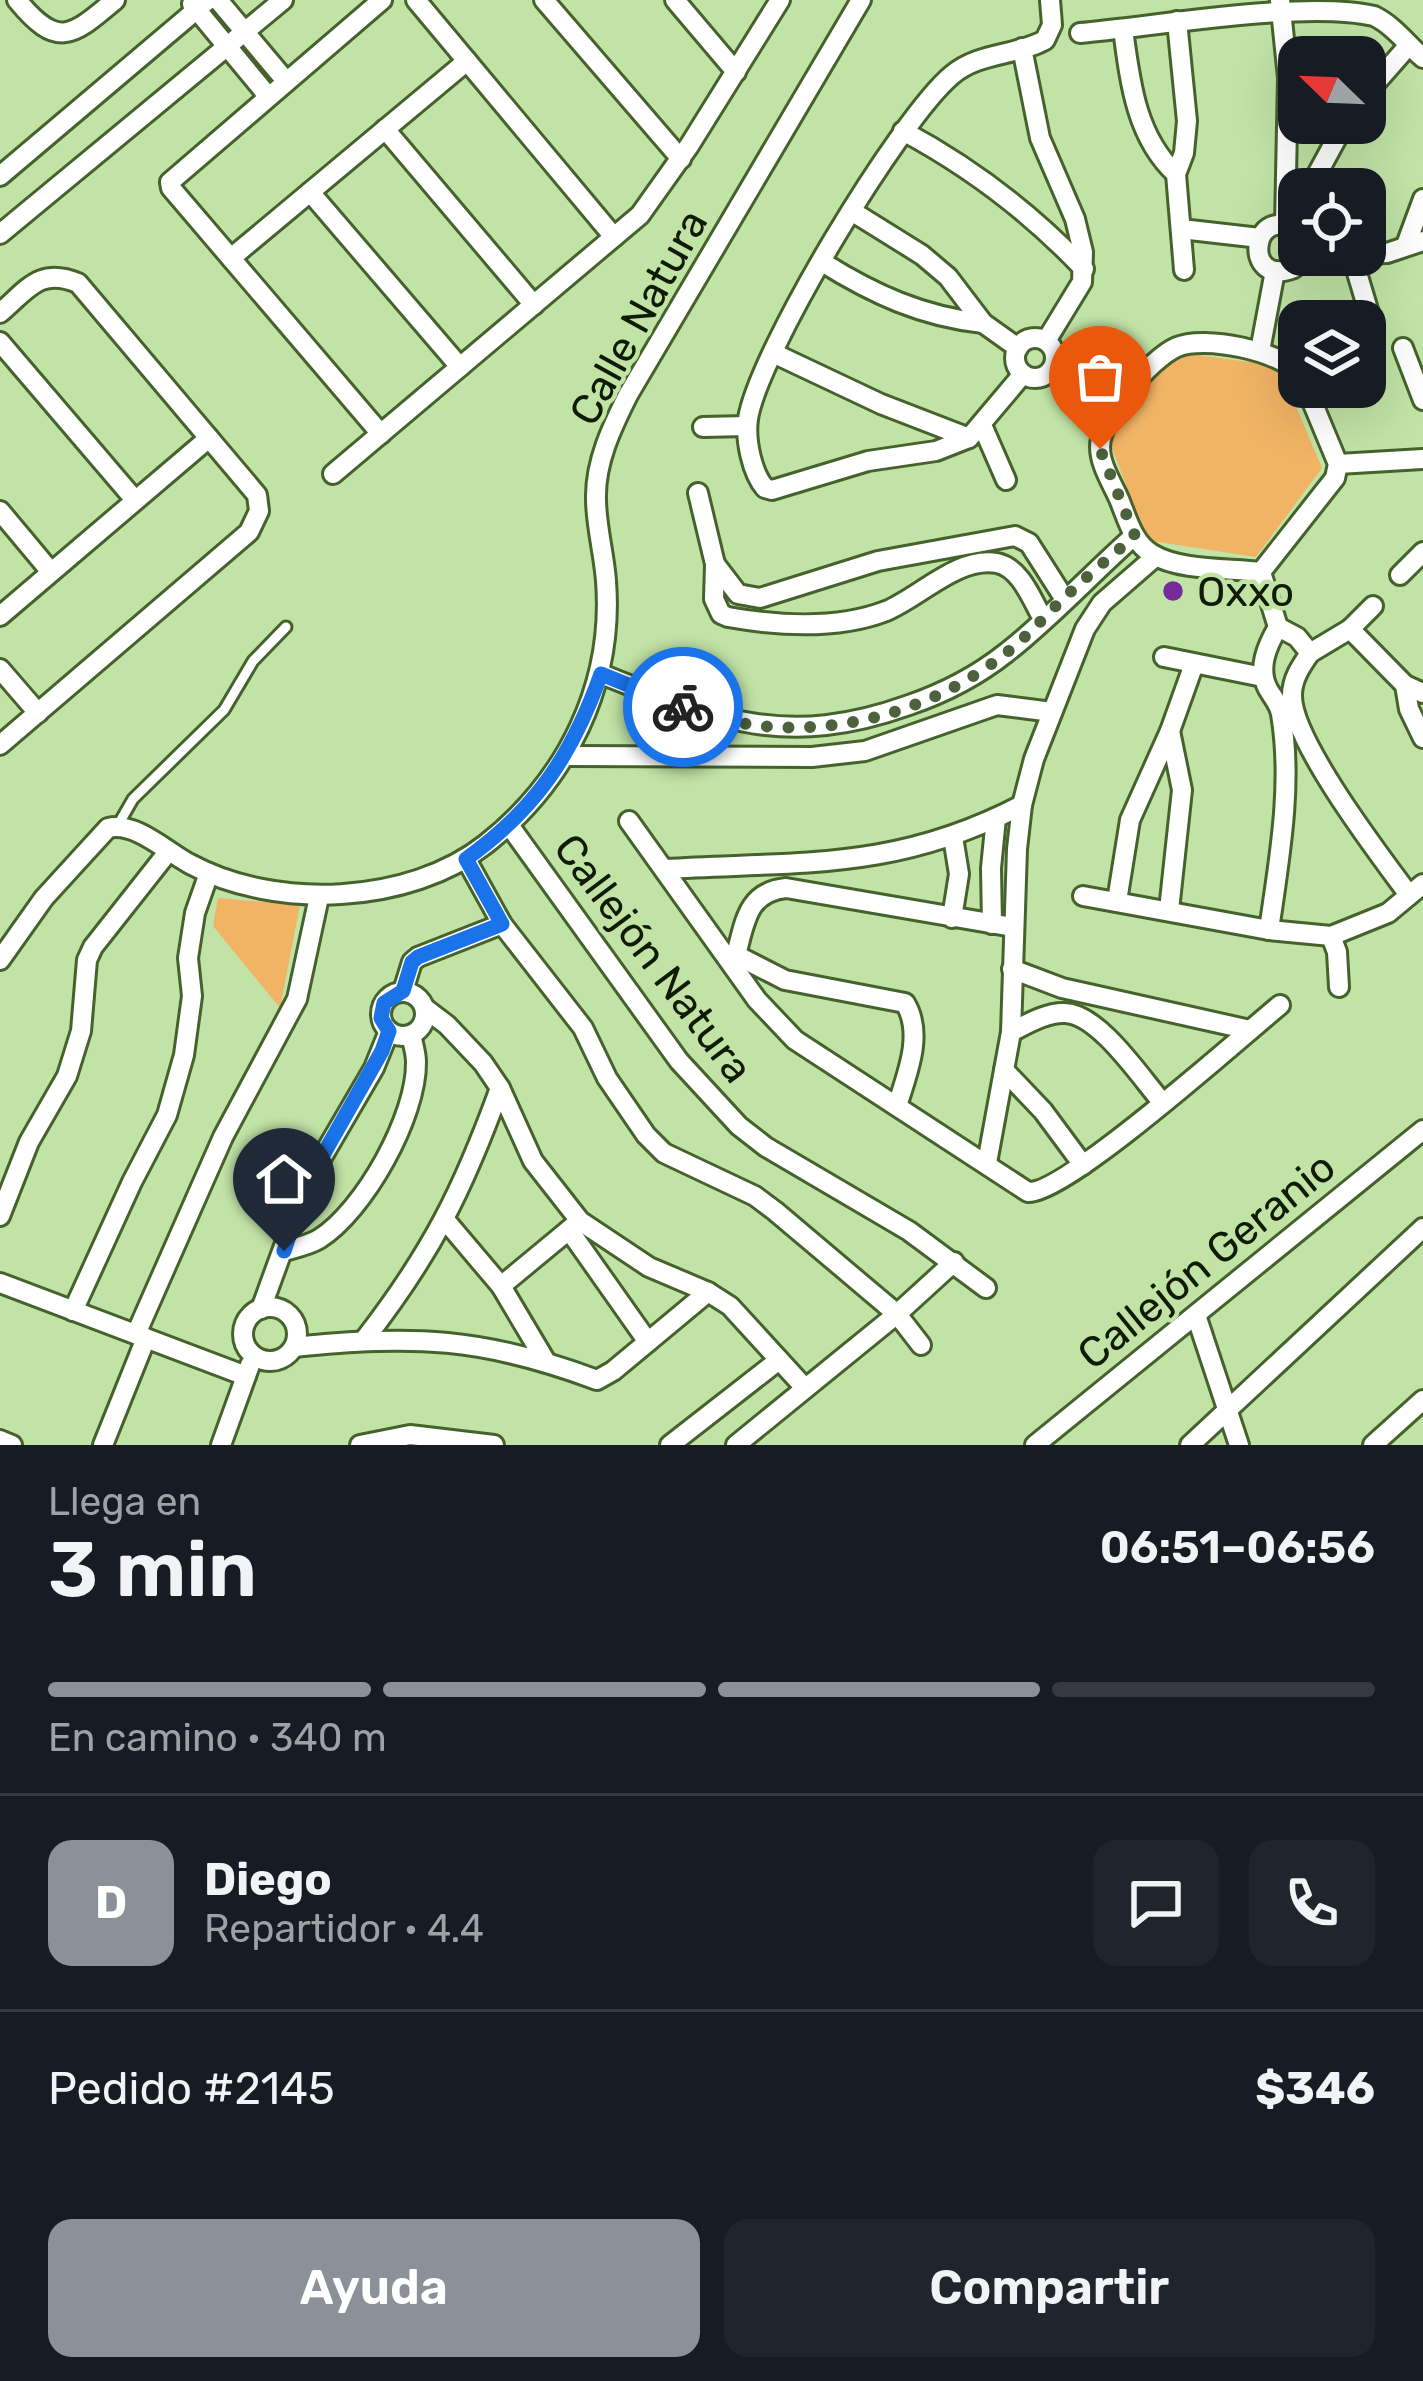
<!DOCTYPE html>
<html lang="es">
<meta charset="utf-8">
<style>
:root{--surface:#171b24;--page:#20242c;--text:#f1f3f6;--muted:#9ea1a6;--line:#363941;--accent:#8c9099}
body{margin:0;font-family:Rubik,sans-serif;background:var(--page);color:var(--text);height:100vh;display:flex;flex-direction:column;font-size:45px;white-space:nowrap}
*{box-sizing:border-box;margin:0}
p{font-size:39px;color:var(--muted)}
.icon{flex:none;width:66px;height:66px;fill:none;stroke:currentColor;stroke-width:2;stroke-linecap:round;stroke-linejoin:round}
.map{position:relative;height:1445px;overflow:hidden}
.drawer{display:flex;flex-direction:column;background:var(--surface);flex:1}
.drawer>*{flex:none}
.needle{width:78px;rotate:293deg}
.tools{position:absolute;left:1278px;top:36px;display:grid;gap:24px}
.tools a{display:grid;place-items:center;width:108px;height:108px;border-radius:24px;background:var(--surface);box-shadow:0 12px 48px #0002;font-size:60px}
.pin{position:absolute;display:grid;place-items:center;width:102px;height:102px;color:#fff;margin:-123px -51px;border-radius:50% 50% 50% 0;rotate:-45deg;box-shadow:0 0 12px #0007}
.pin .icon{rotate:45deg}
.courier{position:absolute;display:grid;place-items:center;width:120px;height:120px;margin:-60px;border:9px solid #1a73e8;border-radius:50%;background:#fff;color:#222;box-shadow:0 3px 15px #0007}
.summary em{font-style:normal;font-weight:600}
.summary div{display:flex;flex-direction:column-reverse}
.summary{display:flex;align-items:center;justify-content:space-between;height:204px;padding:0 48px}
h1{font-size:78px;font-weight:600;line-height:90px}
.bar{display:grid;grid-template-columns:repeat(4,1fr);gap:18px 12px;align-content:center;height:144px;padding:0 48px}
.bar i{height:15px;border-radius:9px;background:var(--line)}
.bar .active{background:var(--accent)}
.bar p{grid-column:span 4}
.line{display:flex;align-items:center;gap:30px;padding:0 48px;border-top:3px solid var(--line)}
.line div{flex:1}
.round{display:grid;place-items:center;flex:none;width:126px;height:126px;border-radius:24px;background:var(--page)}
.action{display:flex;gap:24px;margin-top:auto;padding:24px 48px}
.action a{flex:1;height:138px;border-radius:24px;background:var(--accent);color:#fff;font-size:48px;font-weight:600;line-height:138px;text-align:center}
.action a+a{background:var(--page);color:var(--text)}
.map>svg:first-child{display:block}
.green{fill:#f1b465}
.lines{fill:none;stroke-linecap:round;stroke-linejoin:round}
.service-casing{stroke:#45622c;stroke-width:15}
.minor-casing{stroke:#45622c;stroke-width:24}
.service{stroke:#fff;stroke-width:9}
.minor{stroke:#fff;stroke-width:18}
.done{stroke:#4d613d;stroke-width:12;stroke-dasharray:0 21.6}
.route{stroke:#1a73e8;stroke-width:15}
.poi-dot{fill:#762a9c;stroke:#c1e3a6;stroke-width:4.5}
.labels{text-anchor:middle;stroke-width:9;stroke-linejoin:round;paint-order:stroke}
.street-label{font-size:42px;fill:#0f1b05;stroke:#c1e3a6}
.poi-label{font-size:42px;fill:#0f1b05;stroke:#c1e3a6;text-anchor:start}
</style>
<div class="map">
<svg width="1423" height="1445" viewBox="0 0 1423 1445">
<rect width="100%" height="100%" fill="#c1e3a6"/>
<g class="green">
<path d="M 1175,352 L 1279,366 L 1322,468 L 1256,557 L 1152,541 L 1143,531 L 1108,437 Z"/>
<path d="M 218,898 L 300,905 L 280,1008 L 213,926 Z"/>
</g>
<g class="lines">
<defs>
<path id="service" d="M 118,825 L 133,799 L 224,710 L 253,661 L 286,627"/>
<g id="minor">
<path d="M 17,0 C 58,50 72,36 115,0"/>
<path d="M 218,0 L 286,81"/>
<path d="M 416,0 L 614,237"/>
<path d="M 544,0 L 681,159"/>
<path d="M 675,0 L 736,72"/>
<path d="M 1280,0 L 1288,78 L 1285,225"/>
<path d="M 192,4 L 268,96"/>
<path d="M 1177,21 L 1187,121 L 1184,153 L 1176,174 L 1184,270"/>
<path d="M 1123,29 C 1130,82 1136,137 1176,174"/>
<path d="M 1080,33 C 1158,26 1306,0 1374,16 C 1393,25 1407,44 1423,58"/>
<path d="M 1022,48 L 1040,138 L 1075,219 L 1083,252 L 1082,282 L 1046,341"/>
<path d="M 1365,95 L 1409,45"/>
<path d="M 385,129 L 534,305"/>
<path d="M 903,131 C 972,168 1030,212 1084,269"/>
<path d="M 0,176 L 208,0"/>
<path d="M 1309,189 L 1345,123"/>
<path d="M 310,192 L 460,367"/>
<path d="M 853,212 L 922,255 L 948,277 L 983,323 L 1018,348"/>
<path d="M 1181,229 L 1260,238"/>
<path d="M 1299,233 C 1252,198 1240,289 1294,268 L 1303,255"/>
<path d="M 0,234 L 283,0"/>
<path d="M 1406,245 L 1423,199"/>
<path d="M 1345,255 L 1387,253 L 1423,241"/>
<path d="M 1352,256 L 1369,313"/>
<path d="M 231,258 L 467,61"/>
<path d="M 822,262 C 873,294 923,317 983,323"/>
<path d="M 0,313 C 28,289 40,267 78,283 L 257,495 L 259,511 L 249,532 L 0,745"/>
<circle cx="1035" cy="358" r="20"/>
<path d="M 0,342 L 135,500"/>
<path d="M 1403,348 L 1423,400"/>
<path d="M 1260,351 L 1275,271"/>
<path d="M 773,353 L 881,404 L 969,438 L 1023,374"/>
<path d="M 1051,371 L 1111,415"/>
<path d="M 1299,374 C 1281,351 1204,335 1177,347 C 1151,358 1100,418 1100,447 C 1100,465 1112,483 1119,499 C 1127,518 1133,543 1152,554 C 1180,571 1229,568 1261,572 L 1335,478 L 1338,464 L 1306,387"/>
<path d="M 982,425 L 1006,480"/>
<path d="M 703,427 L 747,426"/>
<path d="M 381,434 L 171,188 L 170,182 L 382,0"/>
<path d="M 969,438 L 936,451 L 868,461 L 772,490 L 765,488 C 752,473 745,440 748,419 C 758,353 900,118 952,75 C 979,52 1016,56 1045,40 L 1052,25 L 1050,0"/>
<path d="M 1338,464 L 1423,459"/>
<path d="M 333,474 L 640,215 L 689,146 L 780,0"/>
<path d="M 698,493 L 715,564 L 714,599 L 721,614 L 728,617 C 779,626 837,630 886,611 C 920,597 958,556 997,563 C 1021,568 1032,600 1043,619"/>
<path d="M 0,511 L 51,572"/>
<path d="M 715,564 L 738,594 L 760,598 L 878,561 L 1015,536 L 1029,543 L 1064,598"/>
<path d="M 1261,572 L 1278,627 C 1267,646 1257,668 1268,689 C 1273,698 1279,703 1281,714 C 1293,785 1279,860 1269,930"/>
<path d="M 1400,575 L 1423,552"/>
<path d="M 0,616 L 209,438"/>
<path d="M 1278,627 L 1297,637 L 1310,653 L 1350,629 L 1405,685 L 1423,693"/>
<path d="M 1350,629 L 1373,606"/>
<path d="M 1310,653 C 1301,666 1292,679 1292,695 C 1291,740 1381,857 1409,895"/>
<path d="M 1164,657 L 1263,677"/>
<path d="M 0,669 L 38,713"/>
<path d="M 601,674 C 716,720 786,749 909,705 C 944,693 977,676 1006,653 C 1051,618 1091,574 1134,536"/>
<path d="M 1405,685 L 1409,709 L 1423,738"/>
<path d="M 566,756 L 812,757 L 865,751 L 997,705 L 1052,712"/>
<path d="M 629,821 L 757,1000 L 795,1040 L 1028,1192 C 1065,1195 1241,1037 1280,1005"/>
<path d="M 509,825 L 679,1061 L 739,1126 L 766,1147 L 909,1231 L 986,1288"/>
<path d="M 466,859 L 502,924 L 583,1028 L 607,1078 L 646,1135 L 664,1153 L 755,1196 L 775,1211 L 897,1314 L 921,1345"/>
<path d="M 665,869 C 802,861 895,871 1022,805"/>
<path d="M 1083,896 L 1269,930 L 1331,936 L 1388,913 L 1423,884"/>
<path d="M 1117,901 L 1130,820 L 1170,731 L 1194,664"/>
<path d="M 1169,910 L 1182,790 L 1170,731"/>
<path d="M 952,918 L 959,874 L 953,837"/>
<path d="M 992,924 L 991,868 L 996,818"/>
<path d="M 1331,936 L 1337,952 L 1339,987"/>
<path d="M 0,960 L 44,898 L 108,828 C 135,821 167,852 190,864 C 275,910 409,905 486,844 C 567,780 614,685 606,581 C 604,553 596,526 596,499 C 595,462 612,427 628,395 L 861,0"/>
<path d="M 1012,969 L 1062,988 L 1250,1030"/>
<path d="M 403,991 L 412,962 L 418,957 L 502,924"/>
<circle cx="403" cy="1014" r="22"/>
<path d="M 426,1009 L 447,1025 L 483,1063 L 500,1088 L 533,1161 L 580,1221 L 649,1267 L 708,1292 L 730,1306 L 805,1388"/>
<path d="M 1011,1032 C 1027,1024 1047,1012 1065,1013 C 1099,1014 1141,1078 1162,1102"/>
<path d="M 1004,1070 L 1043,1111 L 1083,1165"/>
<path d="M 897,1106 C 907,1074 924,1034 905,1003 L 785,980 L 736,955 C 745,922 747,892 786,888 L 1013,927"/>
<path d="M 987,1163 L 1011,1032 L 1017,849 L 1022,805 L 1034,759 L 1085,629 L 1102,603 L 1155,557"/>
<path d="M 0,1216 L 29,1142 L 67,1076 L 81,1031 L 87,960 L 93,947 L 168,852"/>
<path d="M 446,1221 L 501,1286 L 545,1360"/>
<path d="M 569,1230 L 648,1342"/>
<path d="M 284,1251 C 295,1248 309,1245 319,1239 C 364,1211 417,1116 416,1062 C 416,1053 413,1044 411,1035"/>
<path d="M 0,1283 L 246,1376"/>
<path d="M 501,1286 L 576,1224"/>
<circle cx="270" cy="1334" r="27"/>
<path d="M 261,1309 L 307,1183 L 374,1068 L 389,1031"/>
<path d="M 73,1311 L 132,1182 L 167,1115 L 184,1055 L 192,996 L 188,958 L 195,913 L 209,873"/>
<path d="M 1196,1315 L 1239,1445"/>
<path d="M 136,1334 L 223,1137 L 297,999 L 319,897"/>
<path d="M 364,1340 C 431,1254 463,1190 500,1088"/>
<path d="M 294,1347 C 414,1335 482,1337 597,1380 L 613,1371 L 708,1292"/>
<path d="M 0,1440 L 12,1445"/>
<path d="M 103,1445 L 146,1338"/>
<path d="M 221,1445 L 250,1365"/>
<path d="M 360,1445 L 410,1435 L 494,1445"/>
<path d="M 670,1445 L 779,1360"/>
<path d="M 736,1445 L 897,1314 L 954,1262"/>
<path d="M 1035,1445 L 1423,1130"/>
<path d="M 1190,1445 L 1423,1228"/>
<path d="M 1373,1445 L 1423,1400"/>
</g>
</defs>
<use href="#service" class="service-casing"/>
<use href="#minor" class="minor-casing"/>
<use href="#service" class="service"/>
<use href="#minor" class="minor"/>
</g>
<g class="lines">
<path class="done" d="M 683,707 C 790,749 915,724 1005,654 C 1027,637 1045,616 1065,597 C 1087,576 1111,556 1135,536 L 1100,449"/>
<path class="route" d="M 284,1251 L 307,1183 L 382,1051 L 389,1031 L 381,1018 L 384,1003 L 403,991 L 412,962 L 418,957 L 502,924 L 466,859 C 536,809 572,755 601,674 L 683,707"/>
</g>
<circle class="poi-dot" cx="1173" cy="591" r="12"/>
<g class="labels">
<g class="street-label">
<text transform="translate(638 317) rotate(-61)" y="15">Calle Natura</text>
<text transform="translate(654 958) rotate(53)" y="15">Callejón Natura</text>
<text transform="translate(1206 1260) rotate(-39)" y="15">Callejón Geranio</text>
</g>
<g class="poi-label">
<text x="1197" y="606">Oxxo</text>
</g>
</g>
</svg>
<div class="tools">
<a><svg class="needle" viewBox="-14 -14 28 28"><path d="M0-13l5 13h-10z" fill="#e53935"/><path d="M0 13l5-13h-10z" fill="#9ea1a6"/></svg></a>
<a><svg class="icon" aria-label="locate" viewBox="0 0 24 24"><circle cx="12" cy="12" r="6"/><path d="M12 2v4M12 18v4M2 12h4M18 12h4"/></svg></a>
<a><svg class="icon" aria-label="layers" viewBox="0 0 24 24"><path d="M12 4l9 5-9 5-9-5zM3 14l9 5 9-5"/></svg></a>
</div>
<div class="pin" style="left:1100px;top:449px;background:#ea580c"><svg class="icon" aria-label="bag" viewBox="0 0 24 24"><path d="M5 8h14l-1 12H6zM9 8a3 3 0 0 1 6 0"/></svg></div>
<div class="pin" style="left:284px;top:1251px;background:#1f2937"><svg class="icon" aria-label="home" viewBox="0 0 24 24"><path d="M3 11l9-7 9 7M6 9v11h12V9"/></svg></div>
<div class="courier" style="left:683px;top:707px"><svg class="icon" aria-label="bike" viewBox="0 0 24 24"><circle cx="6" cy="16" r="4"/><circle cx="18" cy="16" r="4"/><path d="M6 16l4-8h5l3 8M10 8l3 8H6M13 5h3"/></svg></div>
</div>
<section class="drawer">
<div class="summary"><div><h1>3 min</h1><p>Llega en</p></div><em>06:51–06:56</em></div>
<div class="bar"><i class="active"></i><i class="active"></i><i class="active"></i><i></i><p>En camino · 340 m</p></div>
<div class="line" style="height:216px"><b class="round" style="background:var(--accent);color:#fff">D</b><div><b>Diego</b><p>Repartidor · 4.4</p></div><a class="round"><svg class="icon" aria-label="chat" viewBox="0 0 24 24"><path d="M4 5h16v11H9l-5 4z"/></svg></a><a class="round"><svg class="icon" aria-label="phone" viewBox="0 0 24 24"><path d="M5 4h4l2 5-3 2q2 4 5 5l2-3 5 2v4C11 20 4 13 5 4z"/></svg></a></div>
<div class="line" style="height:156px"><div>Pedido #2145</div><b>$346</b></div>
<div class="action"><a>Ayuda</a><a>Compartir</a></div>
</section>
